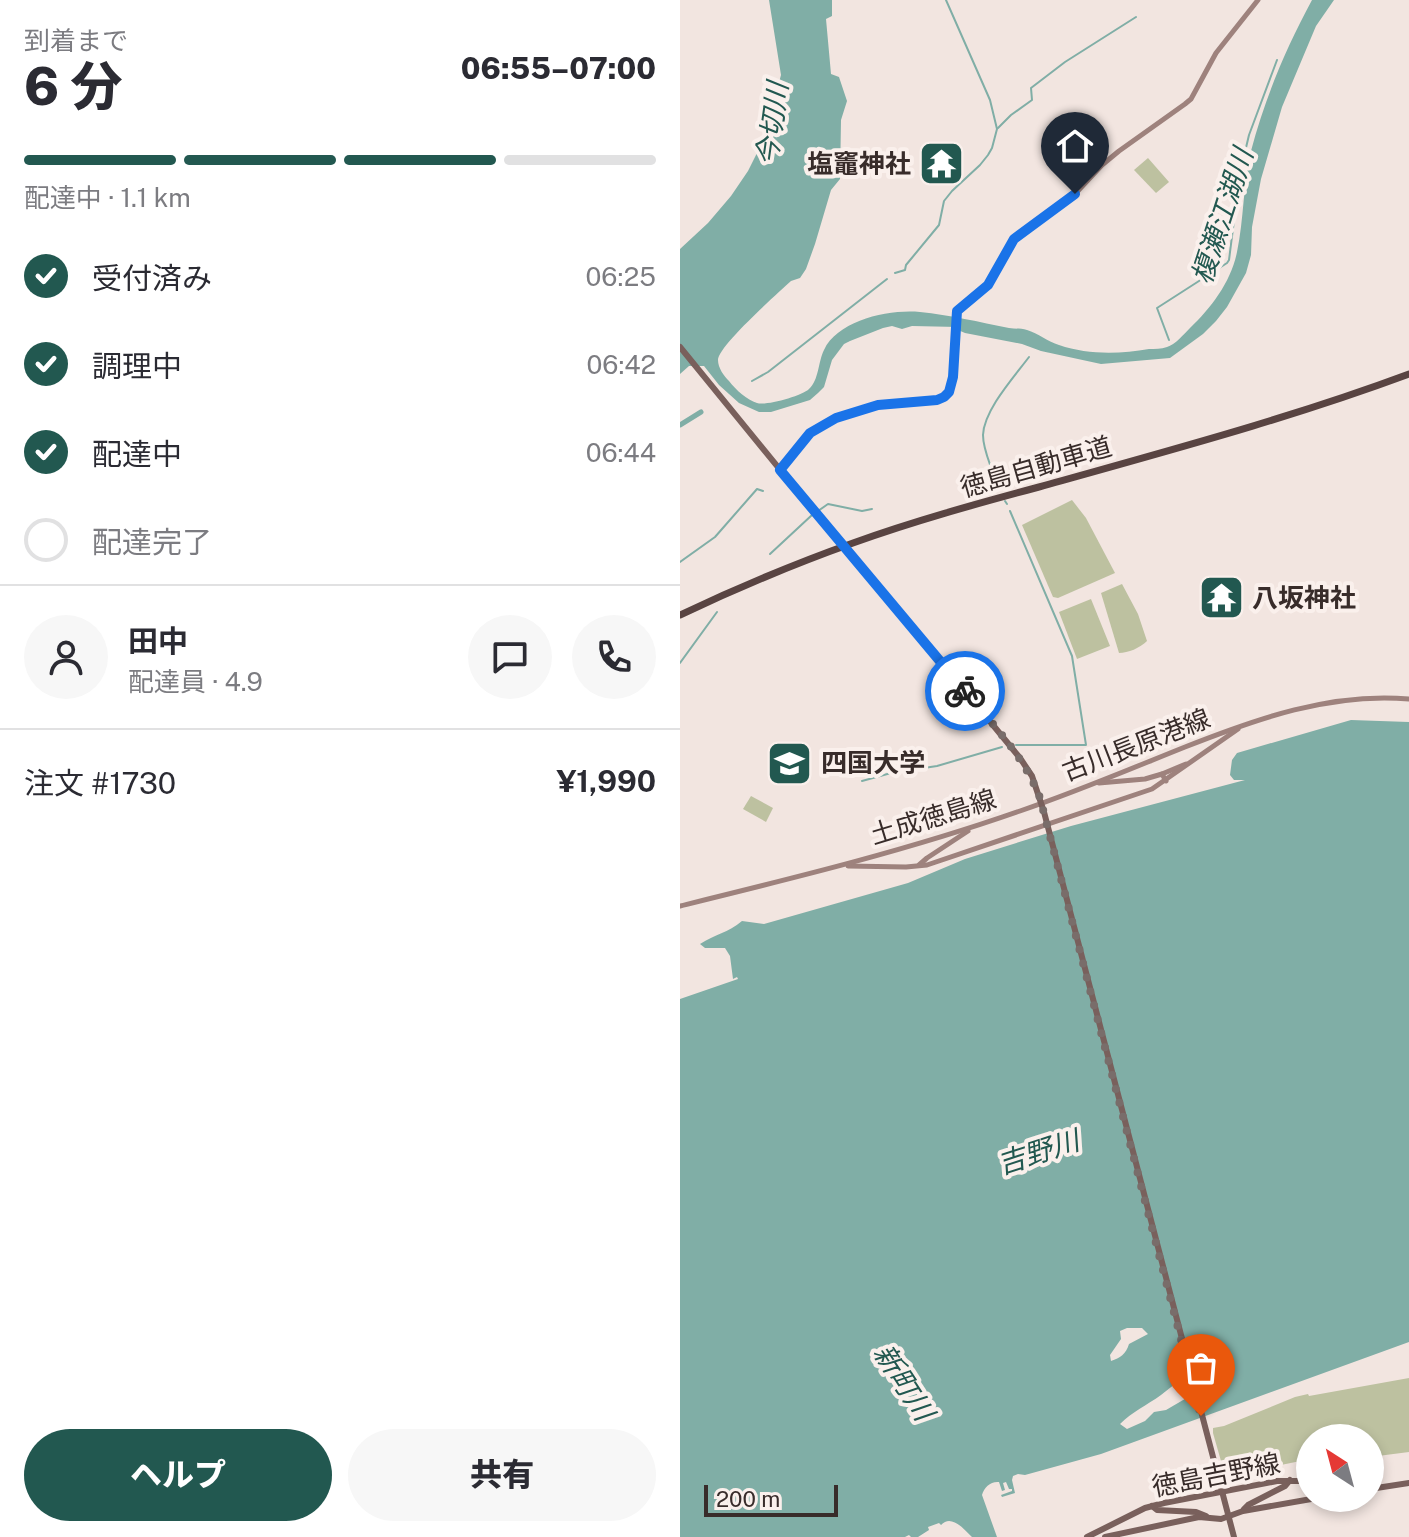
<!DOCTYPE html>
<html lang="ja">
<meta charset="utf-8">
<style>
:root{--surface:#fff;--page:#f7f7f7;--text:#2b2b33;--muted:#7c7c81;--line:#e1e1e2;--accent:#225850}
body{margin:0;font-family:"Public Sans","Noto Sans JP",sans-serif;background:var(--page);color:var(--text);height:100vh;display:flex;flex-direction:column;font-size:30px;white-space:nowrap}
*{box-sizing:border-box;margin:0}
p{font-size:26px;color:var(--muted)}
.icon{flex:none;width:44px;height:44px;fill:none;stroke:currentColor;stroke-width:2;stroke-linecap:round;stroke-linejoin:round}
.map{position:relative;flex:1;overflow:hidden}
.drawer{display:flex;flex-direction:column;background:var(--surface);width:680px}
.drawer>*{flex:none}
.needle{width:52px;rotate:324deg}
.controls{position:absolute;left:616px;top:1424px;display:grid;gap:16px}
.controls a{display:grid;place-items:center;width:88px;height:88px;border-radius:50%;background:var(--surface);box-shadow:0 4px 12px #0003;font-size:40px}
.scale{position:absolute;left:24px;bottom:20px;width:134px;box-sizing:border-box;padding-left:8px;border:4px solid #382c2a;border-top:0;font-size:22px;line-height:28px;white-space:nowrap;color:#382c2a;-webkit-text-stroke:6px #faf0ec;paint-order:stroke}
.pin{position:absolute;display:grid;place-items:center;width:68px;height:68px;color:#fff;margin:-82px -34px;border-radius:50% 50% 50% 0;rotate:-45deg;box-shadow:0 0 8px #0007}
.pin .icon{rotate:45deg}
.courier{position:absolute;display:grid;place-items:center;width:80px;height:80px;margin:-40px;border:6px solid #1a73e8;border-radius:50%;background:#fff;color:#222;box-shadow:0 2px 10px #0007}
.head em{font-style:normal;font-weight:800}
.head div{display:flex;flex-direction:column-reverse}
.head{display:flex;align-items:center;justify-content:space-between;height:136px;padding:0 24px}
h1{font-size:52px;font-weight:800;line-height:60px}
.bar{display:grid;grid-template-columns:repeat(4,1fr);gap:12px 8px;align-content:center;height:96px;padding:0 24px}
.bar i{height:10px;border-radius:6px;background:var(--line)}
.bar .active{background:var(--accent)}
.bar p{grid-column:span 4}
.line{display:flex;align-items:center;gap:20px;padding:0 24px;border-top:2px solid var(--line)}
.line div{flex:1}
.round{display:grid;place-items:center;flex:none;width:84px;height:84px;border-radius:42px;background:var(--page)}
ol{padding:0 24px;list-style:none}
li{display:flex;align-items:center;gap:24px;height:88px}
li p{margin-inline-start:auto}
li .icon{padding:8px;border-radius:50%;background:var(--accent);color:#fff;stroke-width:4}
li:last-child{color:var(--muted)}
li i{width:44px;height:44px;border:4px solid var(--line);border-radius:50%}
.cta{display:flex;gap:16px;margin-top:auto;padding:16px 24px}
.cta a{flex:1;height:92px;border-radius:48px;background:var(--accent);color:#fff;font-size:32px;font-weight:800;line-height:92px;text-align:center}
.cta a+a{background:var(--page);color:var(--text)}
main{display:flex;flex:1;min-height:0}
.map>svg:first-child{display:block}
.green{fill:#bdc1a0}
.water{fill:#80aea6;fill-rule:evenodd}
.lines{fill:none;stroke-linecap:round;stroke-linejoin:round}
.stream{stroke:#80aea6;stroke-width:2}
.canal{stroke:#80aea6;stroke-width:5}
.secondary{stroke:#9e827d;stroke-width:5}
.primary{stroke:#79605c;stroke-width:6}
.motorway{stroke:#594442;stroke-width:7}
.done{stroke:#796d6a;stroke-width:8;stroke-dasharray:0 14.4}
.route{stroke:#1a73e8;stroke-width:10}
.labels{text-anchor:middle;stroke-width:8;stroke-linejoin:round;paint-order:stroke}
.poi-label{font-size:26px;font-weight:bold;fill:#382c2a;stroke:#faf0ec;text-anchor:start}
.street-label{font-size:26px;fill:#382c2a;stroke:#faf0ec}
.water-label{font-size:28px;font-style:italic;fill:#225850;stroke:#faf0ec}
</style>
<main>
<section class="drawer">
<div class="head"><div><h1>6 分</h1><p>到着まで</p></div><em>06:55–07:00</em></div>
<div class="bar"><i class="active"></i><i class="active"></i><i class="active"></i><i></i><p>配達中 · 1.1 km</p></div>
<ol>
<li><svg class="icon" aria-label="check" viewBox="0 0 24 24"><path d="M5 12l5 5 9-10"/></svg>受付済み<p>06:25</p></li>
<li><svg class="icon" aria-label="check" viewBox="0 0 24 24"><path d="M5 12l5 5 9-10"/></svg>調理中<p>06:42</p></li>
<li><svg class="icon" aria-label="check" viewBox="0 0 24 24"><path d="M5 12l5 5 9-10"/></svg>配達中<p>06:44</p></li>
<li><i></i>配達完了</li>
</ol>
<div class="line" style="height:144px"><a class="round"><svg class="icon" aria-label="person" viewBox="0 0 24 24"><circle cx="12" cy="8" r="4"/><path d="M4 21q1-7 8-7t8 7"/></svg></a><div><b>田中</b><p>配達員 · 4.9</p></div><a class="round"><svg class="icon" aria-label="chat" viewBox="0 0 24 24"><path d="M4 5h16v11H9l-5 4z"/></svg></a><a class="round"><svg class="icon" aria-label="phone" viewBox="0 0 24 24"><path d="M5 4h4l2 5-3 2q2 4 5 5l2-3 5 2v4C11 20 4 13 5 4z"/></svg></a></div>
<div class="line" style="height:104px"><div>注文 #1730</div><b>¥1,990</b></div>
<div class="cta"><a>ヘルプ</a><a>共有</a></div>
</section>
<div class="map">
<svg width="729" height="1537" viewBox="0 0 729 1537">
<rect width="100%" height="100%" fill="#f2e5e0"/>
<g class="green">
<path d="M 468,158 L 489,182 L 476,193 L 454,170 Z"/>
<path d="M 392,500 L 406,518 L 435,573 L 378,598 L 373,597 L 342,525 Z"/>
<path d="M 442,584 L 458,614 L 467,641 C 460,648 448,653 439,653 L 421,593 Z"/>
<path d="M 411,599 L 430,646 L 397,659 L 379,612 Z"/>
<path d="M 71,796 L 93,808 L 86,822 L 63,809 Z"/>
<path d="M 729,1378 L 729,1452 L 690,1457 L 690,1438 L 630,1438 L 630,1459 L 548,1476 L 545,1475 L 533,1433 L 533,1428 L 544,1426 L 615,1397 L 628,1394 L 629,1396 Z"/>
</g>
<g class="water">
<path d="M 89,0 L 152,0 L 152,16 L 146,19 L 151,74 L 159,77 L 167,101 L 161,120 L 160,179 L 151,190 L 135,244 L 126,269 L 120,278 L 111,281 C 97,294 38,346 38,360 C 38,368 44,376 49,381 C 56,390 67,400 77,403 C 86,406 122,396 129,389 C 139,380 138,362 144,350 C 158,320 209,309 240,312 C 270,315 299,322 329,328 C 335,329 341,328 347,330 C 358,333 368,342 379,345 C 408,355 440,354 469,349 C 475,349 481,349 487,347 C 495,345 504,334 510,328 C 531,308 551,282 557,252 C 564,219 563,184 571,151 C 585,98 606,48 632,0 L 654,0 L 636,26 L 602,107 L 581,179 L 572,227 L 571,255 L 566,273 L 547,307 L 536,321 L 523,334 L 490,358 L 421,364 L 361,351 L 342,344 L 285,333 L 278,330 L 278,327 L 232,326 L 222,329 L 212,326 L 203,328 L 170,341 L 164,344 L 152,360 L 144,387 L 138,393 L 130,400 L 91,412 L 79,412 L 59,403 L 39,385 L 24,366 L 9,366 L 0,374 L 0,249 L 28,223 L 51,196 L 68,171 L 83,141 L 101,75 Z"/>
<path d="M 671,720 L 729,722 L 729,1342 L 421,1454 L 345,1475 L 338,1474 L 333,1476 L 332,1480 L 335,1493 L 322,1497 L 321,1495 L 332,1491 L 332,1489 L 329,1489 L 326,1482 L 323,1483 L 325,1490 L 322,1491 L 319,1482 C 311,1481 304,1487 302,1495 L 317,1537 L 292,1537 C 283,1528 271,1514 261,1525 L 259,1523 L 248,1527 L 249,1530 L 238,1537 L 231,1537 L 229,1535 L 225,1537 L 0,1537 L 0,999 L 58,979 L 57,977 L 53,979 L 50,956 L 45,948 L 25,948 L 20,944 C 35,934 48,933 62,921 L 84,924 L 228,883 L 285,859 L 391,826 L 565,780 L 554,780 L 550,775 L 552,760 L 557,753 ZM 447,1328 L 462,1328 L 468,1334 L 449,1344 C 446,1354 440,1358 431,1361 L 430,1355 L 441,1339 L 440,1331 ZM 523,1353 L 531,1354 L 549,1363 L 554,1361 L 546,1376 L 534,1386 L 522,1389 L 486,1410 L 474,1412 L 465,1421 L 447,1429 L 440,1424 C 452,1412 467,1405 481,1395 C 493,1386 504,1376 517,1368 L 515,1359 Z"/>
</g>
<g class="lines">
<g class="stream">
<path d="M 318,128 L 331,115 L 352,100 L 351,88 L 385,62 L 456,17"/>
<path d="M 215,273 L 225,270 L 226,265 L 259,225 L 264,201 L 272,191 L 300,165 L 308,155 L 312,148 L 317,129 L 310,100 L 266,0"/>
<path d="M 489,340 L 477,308 L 547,263 L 549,260 L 560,173 L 569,135 L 597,60"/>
<path d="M 72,381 L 88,372 L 207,279"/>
<path d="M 313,473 C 309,461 303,448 303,435 C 304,410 334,377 349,357"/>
<path d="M 316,481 L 318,485"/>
<path d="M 325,501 L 327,504"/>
<path d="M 138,511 L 148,504 L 182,511 L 192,509"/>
<path d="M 330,511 L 392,656 L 406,745 L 336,745"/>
<path d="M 90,554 L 132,515"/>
<path d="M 0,562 L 35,537 L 77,489 L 83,491"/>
<path d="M 0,663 L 37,612"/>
<path d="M 182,781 L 211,773 L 257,766 L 322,747"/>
</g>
<path class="canal" d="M 0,425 L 21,412"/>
<g class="secondary">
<path d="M 100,470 L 130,433 L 156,418 L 198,405 L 258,400 L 269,392 L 273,377 L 277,311 L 308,285 L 334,239 L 395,194 L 422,165 L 439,151 L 505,104 L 511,99 L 536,53 L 578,0"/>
<path d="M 482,774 L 506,764"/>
<path d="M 419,783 L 465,779 L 482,774 L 486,781"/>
<path d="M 239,865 L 247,858 L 288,831"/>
<path d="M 168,866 L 226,867 L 247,865 L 472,789 L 558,729"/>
<path d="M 0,906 C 114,878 229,850 340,811 C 396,792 450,769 505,747 C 576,719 651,692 729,699"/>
</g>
<g class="primary">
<path d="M 0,347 L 177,564 L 244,641 L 340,758 L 352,776 L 364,812 L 554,1537"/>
<path d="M 690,1489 L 729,1483"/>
<path d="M 472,1506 L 477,1510 L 516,1512 L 526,1516"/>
<path d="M 564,1509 L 568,1505 L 605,1486 L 610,1480"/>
<path d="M 407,1537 L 465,1508 L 484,1503 L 597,1481 L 630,1481"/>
<path d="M 425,1537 L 519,1517 L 541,1519 L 563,1511 L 637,1498"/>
</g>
<path class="motorway" d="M 0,615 C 57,588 114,564 173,543 C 234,521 296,504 359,487 C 483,452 608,419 729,374"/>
</g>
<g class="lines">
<path class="done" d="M 285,691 C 314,726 344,756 360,798 L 521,1416"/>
<path class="route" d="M 285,691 L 100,470 L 130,433 L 156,418 L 198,405 L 257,400 L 264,397 L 269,392 L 273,377 L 277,311 L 308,285 L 334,239 L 395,194"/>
</g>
<defs>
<symbol id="temple-square" viewBox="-11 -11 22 22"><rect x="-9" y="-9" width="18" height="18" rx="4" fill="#225850" stroke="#faf0ec"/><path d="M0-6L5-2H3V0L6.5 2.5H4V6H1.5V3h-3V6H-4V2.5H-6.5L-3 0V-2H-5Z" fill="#fff"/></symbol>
<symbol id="university-square" viewBox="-11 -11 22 22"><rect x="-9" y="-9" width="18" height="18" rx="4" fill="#225850" stroke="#faf0ec"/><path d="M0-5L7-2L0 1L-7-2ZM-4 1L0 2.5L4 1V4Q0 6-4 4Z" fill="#fff"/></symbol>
</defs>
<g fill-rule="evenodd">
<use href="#temple-square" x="236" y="138" width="51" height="51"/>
<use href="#temple-square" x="516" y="572" width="51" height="51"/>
<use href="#university-square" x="84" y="738" width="51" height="51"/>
</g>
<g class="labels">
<g class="poi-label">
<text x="231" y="173" text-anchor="end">塩竈神社</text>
<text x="572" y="607">八坂神社</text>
<text x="141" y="772">四国大学</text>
</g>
<g class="street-label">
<text transform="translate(356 467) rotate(-16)" y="9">徳島自動車道</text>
<text transform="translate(456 745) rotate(-21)" y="9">古川長原港線</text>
<text transform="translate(253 817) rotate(-17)" y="9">土成徳島線</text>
<text transform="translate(536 1475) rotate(-11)" y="9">徳島吉野線</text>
</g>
<g class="water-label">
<text transform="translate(92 124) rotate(-82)" y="10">今切川</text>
<text transform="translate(542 216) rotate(-72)" y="10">榎瀬江湖川</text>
<text transform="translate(358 1152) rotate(-18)" y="10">吉野川</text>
<text transform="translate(224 1382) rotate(57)" y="10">新町川</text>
</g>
</g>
</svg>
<div class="controls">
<a><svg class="needle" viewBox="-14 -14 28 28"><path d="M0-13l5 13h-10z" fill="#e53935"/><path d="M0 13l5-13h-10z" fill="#7c7c81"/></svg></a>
</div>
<div class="scale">200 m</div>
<div class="pin" style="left:521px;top:1416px;background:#ea580c"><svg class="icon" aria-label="bag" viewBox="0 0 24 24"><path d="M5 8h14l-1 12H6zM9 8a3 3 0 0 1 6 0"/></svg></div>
<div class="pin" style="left:395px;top:194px;background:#1f2937"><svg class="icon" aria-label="home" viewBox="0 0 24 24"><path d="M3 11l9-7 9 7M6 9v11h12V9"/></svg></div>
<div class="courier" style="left:285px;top:691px"><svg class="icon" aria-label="bike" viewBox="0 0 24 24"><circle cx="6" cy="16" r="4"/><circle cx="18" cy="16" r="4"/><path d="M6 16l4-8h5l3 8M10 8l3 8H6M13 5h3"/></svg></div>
</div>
</main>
